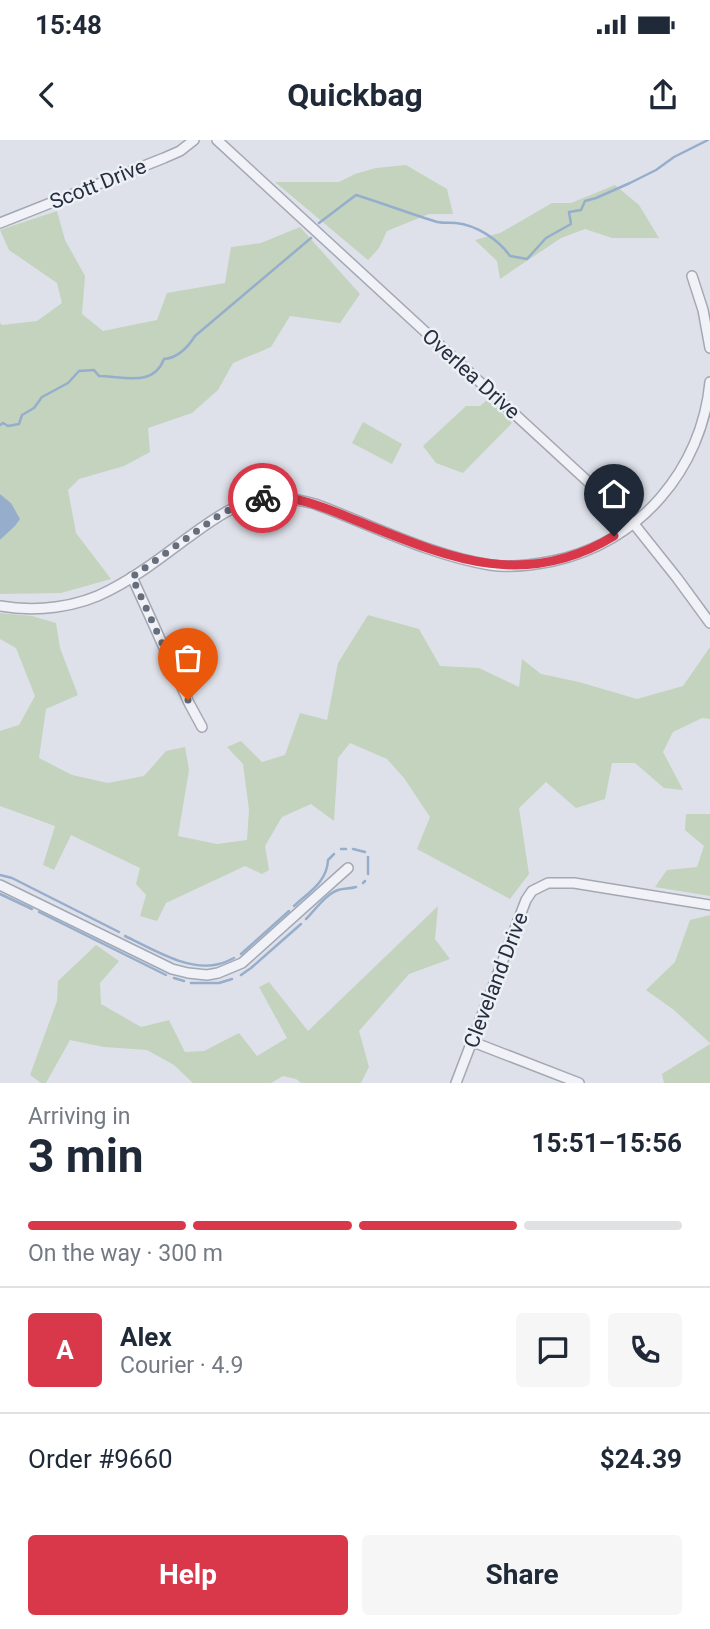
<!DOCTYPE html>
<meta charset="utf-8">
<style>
:root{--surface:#fff;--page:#f6f6f7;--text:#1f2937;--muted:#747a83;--line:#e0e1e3;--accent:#d8384a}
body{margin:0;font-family:Roboto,sans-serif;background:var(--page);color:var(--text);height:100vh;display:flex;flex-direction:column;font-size:26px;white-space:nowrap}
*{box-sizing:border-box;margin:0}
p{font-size:23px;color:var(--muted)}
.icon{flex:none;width:38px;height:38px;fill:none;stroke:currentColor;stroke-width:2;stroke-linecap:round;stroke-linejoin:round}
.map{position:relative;height:943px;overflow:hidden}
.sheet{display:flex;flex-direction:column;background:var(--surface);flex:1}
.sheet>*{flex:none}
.pin{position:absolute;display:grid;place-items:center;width:60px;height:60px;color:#fff;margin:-72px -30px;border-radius:50% 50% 50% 0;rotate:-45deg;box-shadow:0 0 7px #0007}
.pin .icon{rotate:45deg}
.courier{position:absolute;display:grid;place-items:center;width:70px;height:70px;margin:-35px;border:5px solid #d8384a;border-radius:50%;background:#fff;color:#222;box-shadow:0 2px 9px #0007}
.overview em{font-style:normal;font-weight:700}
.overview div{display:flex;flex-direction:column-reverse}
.overview{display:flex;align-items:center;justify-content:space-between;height:119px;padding:0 28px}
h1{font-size:46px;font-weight:700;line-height:52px}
.bar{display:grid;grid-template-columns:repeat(4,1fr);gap:10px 7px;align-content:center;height:84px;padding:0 28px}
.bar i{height:9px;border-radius:5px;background:var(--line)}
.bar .current{background:var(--accent)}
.bar p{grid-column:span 4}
.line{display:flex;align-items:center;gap:18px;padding:0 28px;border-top:2px solid var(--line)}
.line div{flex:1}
.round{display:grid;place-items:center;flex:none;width:74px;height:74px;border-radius:7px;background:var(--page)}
.cta{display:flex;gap:14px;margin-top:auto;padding:14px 28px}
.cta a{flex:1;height:80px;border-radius:7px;background:var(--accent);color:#fff;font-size:28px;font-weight:700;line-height:80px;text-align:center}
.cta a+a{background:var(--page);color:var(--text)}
.status{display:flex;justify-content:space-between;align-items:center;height:49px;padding:0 35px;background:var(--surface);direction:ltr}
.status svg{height:19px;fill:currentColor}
header{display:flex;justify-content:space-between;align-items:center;height:91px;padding:0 28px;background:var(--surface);font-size:32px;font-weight:700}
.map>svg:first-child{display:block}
.green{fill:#c3d3be}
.water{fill:#96aecc}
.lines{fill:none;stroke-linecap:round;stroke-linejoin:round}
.stream{stroke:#96aecc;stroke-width:2.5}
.minor-casing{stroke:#a3a8b3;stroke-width:12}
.minor{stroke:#f1f2f7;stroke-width:9}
.done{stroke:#666d7b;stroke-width:7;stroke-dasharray:0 12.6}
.route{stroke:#d8384a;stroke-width:9}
.labels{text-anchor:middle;stroke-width:5;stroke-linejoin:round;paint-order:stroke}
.street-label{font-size:21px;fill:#262e40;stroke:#edf1f6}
</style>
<div class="status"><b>15:48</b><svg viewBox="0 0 49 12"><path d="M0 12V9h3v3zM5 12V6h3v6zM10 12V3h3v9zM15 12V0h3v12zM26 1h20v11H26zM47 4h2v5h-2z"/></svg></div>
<header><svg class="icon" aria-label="back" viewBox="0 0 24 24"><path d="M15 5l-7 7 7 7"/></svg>Quickbag<svg class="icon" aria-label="share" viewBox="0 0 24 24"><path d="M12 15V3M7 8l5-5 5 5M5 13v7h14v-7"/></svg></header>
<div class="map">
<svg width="710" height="943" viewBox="0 0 710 943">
<rect width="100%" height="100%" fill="#dee1e9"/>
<g class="green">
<path d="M 406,25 L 447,49 L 453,74 L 429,74 L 387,91 L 379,108 L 368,120 L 275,42 L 339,42 L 355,34 L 376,28 Z"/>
<path d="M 615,45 L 639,65 L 659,98 L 612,98 L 585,89 L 561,98 L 500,139 L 497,121 L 475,100 L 500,93 L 552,63 L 571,63 Z"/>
<path d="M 57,71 L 65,100 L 85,136 L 82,174 L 103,191 L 157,180 L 167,153 L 225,143 L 231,107 L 261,103 L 300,87 L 360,154 L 340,183 L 290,176 L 271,207 L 233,223 L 218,250 L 192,273 L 148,288 L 150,312 L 124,326 L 79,339 L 68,350 L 76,393 L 111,439 L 61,453 L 0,454 L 0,400 L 15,386 L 11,363 L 0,354 L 0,183 L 2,185 L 37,181 L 62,163 L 57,143 L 9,110 L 0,90 Z"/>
<path d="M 488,259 L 512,283 L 463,333 L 436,323 L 423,306 L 466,266 L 480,266 Z"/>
<path d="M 363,282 L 402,304 L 392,324 L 352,303 Z"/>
<path d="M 0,473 L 32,476 L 56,483 L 60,508 L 78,555 L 46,569 L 39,618 L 72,635 L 108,643 L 144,636 L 166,611 L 185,607 L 189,630 L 178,696 L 217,704 L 247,700 L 249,670 L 243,624 L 227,607 L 241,601 L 262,622 L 285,615 L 300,573 L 327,580 L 338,523 L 368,475 L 419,489 L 440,526 L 479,528 L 519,547 L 522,519 L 541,534 L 579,542 L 637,559 L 683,546 L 710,507 L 710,579 L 702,578 L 673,592 L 663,612 L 683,650 L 664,648 L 635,623 L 612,623 L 605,659 L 576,668 L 546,642 L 519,668 L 529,734 L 510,759 L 417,709 L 430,677 L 404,638 L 387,619 L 350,603 L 338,618 L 334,681 L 311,664 L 282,677 L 265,706 L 269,730 L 262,734 L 245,726 L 166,763 L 157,781 L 140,776 L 146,755 L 136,744 L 140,728 L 71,695 L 54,730 L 43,725 L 55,686 L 0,666 L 0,591 L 19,585 L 35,556 L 16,508 L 0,499 Z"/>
<path d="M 686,674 L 710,674 L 710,756 L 655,747 L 667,730 L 697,727 L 704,706 L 685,690 Z"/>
<path d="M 438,766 L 435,799 L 450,819 L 409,834 L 359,891 L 369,927 L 361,943 L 301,943 L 296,939 L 283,936 L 271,943 L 193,943 L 174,925 L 147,910 L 104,907 L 70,900 L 46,943 L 41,943 L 30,935 L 57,861 L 58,841 L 96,805 L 119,821 L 100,843 L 101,864 L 141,887 L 169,880 L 185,912 L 204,911 L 239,893 L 257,916 L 287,898 L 259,847 L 269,842 L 308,891 Z"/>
<path d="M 710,775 L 710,903 L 674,870 L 646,850 L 675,822 L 690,780 Z"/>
<path d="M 710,904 L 710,943 L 664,943 L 662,934 Z"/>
</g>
<path class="water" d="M 0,354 L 11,363 L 20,379 L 15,386 L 0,400 Z"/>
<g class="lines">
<g class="stream">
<path d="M 319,83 L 356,55 C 382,63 408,73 434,81 C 441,84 448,82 456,83 C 476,85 498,99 510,116 L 527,119 L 546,98 L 571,84 L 569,72 L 581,70 L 585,61 L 596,58 L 630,43 L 656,30 L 674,17 L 708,0"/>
<path d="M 0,285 L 3,283 L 8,286 L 19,284 L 22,275 L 34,268 L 42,257 L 68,243 L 79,231 L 94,230 L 99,236 C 123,236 153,248 164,219 C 178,218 188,207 195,196 L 311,98"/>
<path d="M 341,709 L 346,709"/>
<path d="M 353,709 L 365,712"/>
<path d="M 368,717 L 368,734"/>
<path d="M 0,735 L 12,738 L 119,792"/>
<path d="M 363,743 L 365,741"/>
<path d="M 0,754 L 32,769"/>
<path d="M 294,766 C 309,752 327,742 328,720 L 334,714"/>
<path d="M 39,772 L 166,835"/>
<path d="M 306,779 C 315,770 326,754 338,750 C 344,748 349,749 356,747"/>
<path d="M 125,796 C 152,809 189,832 219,824 C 224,823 230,820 234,818"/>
<path d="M 241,814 L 289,771"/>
<path d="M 241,835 L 251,828 L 301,784"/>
<path d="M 174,838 L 184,841"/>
<path d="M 191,843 L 219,843 L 232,839"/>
</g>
<defs>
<g id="minor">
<path d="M 217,0 L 634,384 L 677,438 L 710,483"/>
<path d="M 0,83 L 164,18 L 180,11 L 194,0"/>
<path d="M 692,136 L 703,170 L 710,208"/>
<path d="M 132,437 L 189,563 L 202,587"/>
<path d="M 0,466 C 36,472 77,468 110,450 C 137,436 162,417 186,399 C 211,381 235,362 267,358 C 283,356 299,360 315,364 C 372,385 429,415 490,425 C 511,428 533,425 553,421 C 639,403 702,329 710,242"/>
<path d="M 0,745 L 172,829 L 188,833 L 207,835 L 218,833 L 242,823 L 348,728"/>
<path d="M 473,902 L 579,943"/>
<path d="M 456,943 L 526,760 L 532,751 L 548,743 L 574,743 L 710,765"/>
</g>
</defs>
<use href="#minor" class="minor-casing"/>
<use href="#minor" class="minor"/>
</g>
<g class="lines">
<path class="done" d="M 188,560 L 132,437 L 218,376 L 238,365 L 263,358"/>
<path class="route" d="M 263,358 C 295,354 326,368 355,380 C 445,416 522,452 614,396"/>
</g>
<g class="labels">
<g class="street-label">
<text transform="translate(98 44) rotate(-22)" y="7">Scott Drive</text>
<text transform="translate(471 234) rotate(42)" y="7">Overlea Drive</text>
<text transform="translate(496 840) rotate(-69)" y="7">Cleveland Drive</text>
</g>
</g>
</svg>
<div class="pin" style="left:188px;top:560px;background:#ea580c"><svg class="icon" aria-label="bag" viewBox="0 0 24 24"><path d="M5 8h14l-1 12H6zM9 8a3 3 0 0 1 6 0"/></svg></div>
<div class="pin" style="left:614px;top:396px;background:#1f2937"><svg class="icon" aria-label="home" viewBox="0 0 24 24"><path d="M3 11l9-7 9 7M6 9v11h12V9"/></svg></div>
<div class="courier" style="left:263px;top:358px"><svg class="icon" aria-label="bike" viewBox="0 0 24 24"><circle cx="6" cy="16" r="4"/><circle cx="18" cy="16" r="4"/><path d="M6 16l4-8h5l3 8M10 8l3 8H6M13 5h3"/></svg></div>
</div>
<section class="sheet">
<div class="overview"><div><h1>3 min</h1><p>Arriving in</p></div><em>15:51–15:56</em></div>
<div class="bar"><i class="current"></i><i class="current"></i><i class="current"></i><i></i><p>On the way · 300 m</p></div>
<div class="line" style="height:126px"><b class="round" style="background:var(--accent);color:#fff">A</b><div><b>Alex</b><p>Courier · 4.9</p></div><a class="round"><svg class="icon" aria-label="chat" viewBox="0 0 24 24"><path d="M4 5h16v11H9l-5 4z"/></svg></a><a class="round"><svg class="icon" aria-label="phone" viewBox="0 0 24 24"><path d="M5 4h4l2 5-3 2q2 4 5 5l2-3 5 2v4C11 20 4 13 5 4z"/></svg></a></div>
<div class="line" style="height:91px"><div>Order #9660</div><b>$24.39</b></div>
<div class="cta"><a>Help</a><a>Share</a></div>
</section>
